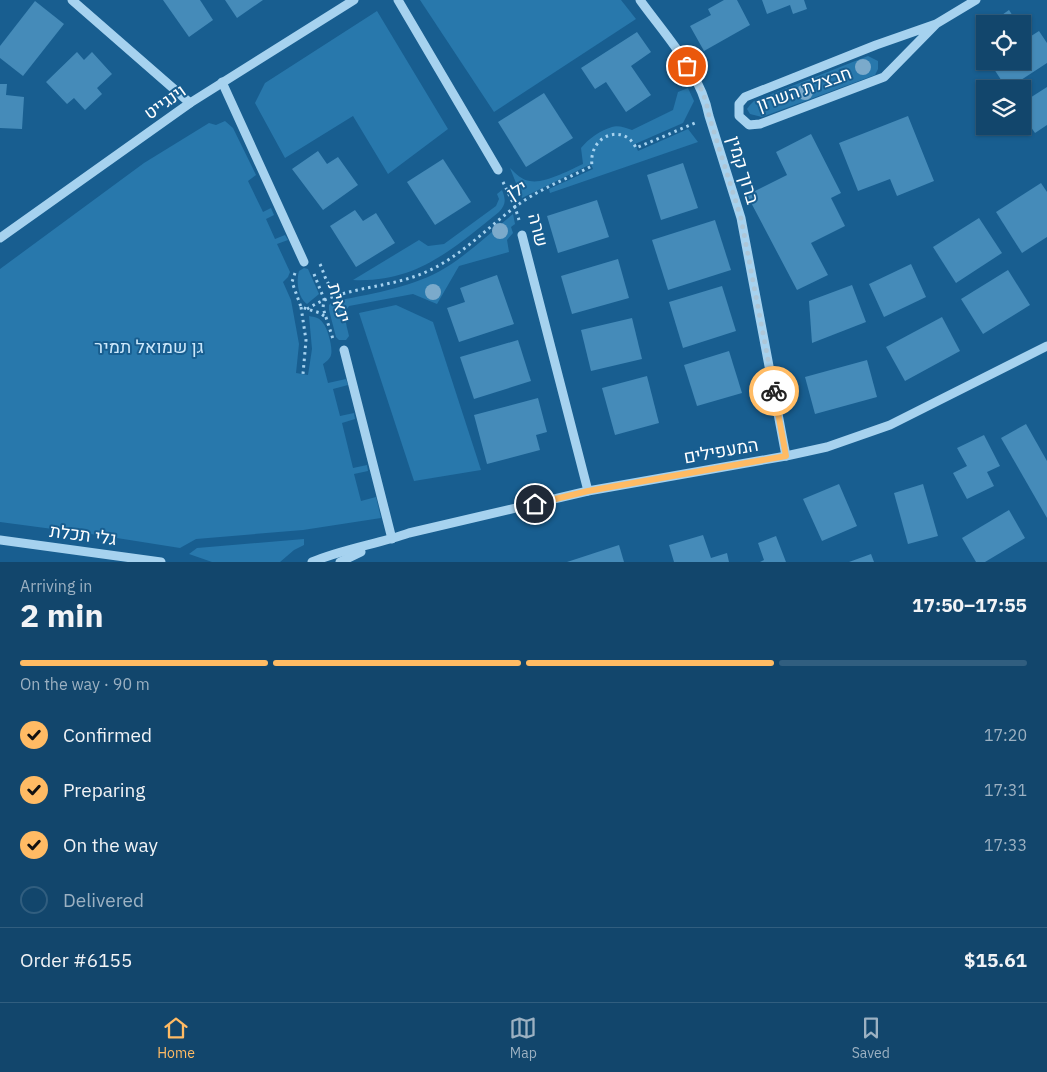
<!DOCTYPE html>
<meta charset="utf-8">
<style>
:root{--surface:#12466c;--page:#1b4d72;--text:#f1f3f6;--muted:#9cb1c2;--line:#315e7f;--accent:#ffbb64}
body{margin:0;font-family:"IBM Plex Sans",Heebo,sans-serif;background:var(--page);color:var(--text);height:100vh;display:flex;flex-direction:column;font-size:19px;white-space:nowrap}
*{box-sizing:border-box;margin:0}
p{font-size:16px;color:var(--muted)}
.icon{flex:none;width:28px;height:28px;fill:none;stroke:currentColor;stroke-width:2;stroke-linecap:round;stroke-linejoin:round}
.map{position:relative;height:562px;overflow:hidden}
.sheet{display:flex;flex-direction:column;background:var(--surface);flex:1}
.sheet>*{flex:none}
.controls{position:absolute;left:976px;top:15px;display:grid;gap:10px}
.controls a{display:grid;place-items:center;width:55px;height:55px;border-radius:0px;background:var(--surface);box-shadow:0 1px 4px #0004,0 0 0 1px var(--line);font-size:25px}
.pin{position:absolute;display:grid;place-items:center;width:42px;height:42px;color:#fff;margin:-21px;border:2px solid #fff;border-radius:50%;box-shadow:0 1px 5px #0007}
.courier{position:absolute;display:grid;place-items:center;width:50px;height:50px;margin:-25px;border:4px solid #ffbb64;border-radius:50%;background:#fff;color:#222;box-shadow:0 1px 6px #0007}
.head em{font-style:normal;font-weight:800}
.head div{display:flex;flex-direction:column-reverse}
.head{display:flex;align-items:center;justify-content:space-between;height:85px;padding:0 20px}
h1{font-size:32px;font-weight:800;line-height:38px}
.bar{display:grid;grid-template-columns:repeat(4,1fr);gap:8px 5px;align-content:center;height:60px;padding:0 20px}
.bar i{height:6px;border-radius:4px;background:var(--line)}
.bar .selected{background:var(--accent)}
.bar p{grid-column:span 4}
.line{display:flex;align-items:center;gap:12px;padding:0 20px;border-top:1px solid var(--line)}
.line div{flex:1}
ol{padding:0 20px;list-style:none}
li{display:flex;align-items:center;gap:15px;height:55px}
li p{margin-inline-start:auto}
li .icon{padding:5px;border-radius:50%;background:var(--accent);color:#111;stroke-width:4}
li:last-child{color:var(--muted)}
li i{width:28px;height:28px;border:2px solid var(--line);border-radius:50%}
.tab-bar{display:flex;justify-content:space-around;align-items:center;height:70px;border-top:1px solid var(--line);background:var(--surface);font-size:14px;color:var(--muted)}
.tab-bar a{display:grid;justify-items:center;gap:2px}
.tab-bar .selected{color:var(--accent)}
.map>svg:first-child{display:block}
.green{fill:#2878ac}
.building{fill:#458bb9}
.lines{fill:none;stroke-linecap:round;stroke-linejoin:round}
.path{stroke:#a6d2ef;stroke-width:3;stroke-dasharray:2.5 4;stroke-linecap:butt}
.minor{stroke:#a6d2ef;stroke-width:9}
.tree{fill:#7baacb}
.done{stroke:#aec7d8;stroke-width:5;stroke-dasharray:0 9}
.route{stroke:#ffbb64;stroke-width:6}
.labels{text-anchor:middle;stroke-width:4;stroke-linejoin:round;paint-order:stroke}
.street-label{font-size:18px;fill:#fff;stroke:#185e90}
.park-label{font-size:18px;fill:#cce8fb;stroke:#185e90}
</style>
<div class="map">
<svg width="1047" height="562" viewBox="0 0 1047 562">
<rect width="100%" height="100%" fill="#185e90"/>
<g class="green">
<path d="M 420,0 L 621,0 L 636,19 L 494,112 Z"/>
<path d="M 377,11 L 448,129 L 388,174 L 353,116 L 285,158 L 255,103 L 265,83 Z"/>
<path d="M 868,56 L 878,61 L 878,69 L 875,75 L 762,117 L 750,114 L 747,109 L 750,105 L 754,101 Z"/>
<path d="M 688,88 L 694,101 L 683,123 L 635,144 L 638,151 L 688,129 L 698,142 L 550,193 L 549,189 L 593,169 L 591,164 L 522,198 L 510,168 C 516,174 522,180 530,181 C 544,184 570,170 583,164 L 581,148 C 588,139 601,130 612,127 C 618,125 626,128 632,130 L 673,110 L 678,92 Z"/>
<path d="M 225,121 L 233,128 L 256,175 L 248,181 L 263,212 L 271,208 L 274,215 L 266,219 L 275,239 L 285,235 L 288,240 L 277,244 L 290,272 L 288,277 L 283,282 L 291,300 L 299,344 L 296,373 L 308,375 L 312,349 L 309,316 C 315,317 320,318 323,323 C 328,329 333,348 331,355 C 330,359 326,362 323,364 L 328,383 L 346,379 L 348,385 L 333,389 L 340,416 L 354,413 L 355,419 L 342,423 L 353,468 L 367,465 L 368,471 L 354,474 L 361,501 L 376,497 L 381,518 L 303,530 L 196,539 L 180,548 L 98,535 L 0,522 L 0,269 L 144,163 L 209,123 L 216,125 Z"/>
<path d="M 502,190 C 506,200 506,204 499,212 C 453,249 416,283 353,280 L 419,240 L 428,246 L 444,244 L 496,206 L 499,199 L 497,194 Z"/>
<path d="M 513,214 L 515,224 L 511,227 L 513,233 L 507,240 L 509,252 L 459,266 L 437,304 L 413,294 L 349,306 C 342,314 347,326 349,336 L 346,340 L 339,340 L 336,337 L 329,310 L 329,305 L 332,302 C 368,294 407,289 440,271 C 465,257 490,233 513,214 Z"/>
<path d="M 304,268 L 308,269 L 319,294 L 307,304 C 298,298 296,281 299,271 Z"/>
<path d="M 396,305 L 433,322 L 481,470 L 414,481 L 359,313 Z"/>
<path d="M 304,539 L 304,545 L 294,550 L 280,562 L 212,562 L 189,554 L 197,548 Z"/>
</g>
<g class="building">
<path d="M 163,0 L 200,0 L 213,20 L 189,37 Z"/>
<path d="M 225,0 L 263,0 L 237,18 Z"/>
<path d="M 724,0 L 737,0 L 750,25 L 704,51 L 690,26 L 711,15 L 708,9 Z"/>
<path d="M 762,0 L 804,0 L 807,9 L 793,14 L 790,5 L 767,14 Z"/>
<path d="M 35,1 L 64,24 L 23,76 L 0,58 L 0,46 Z"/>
<path d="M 1009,10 L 1018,24 L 989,24 Z"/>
<path d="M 1022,30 L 1028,38 L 1039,31 L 1047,43 L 1047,63 L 1007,89 L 994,69 L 1004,63 L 1003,61 L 1022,61 Z"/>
<path d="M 637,32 L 651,52 L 631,66 L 651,95 L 626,112 L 606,82 L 595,89 L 581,68 Z"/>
<path d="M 77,52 L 84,60 L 92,52 L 112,74 L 97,88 L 102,94 L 85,110 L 74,98 L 67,104 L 46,82 Z"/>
<path d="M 0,84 L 7,84 L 6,95 L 24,97 L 22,129 L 0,128 Z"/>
<path d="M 1047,87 L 1047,125 L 1035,133 L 1022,114 L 1022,103 Z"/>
<path d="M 544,93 L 573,138 L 526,167 L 498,122 Z"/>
<path d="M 908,116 L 934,181 L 897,196 L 890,179 L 858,191 L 839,143 Z"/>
<path d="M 811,134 L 841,193 L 831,198 L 845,226 L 811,243 L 828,275 L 797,290 L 747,195 L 787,175 L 776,152 Z"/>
<path d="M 318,151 L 327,164 L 338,157 L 358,185 L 323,210 L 292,169 Z"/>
<path d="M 443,159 L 471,202 L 435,225 L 407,182 Z"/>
<path d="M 683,163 L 698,208 L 661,220 L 647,175 Z"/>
<path d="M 1041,183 L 1047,192 L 1047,237 L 1022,253 L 996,212 Z"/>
<path d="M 597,200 L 609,237 L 558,253 L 547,216 Z"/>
<path d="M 355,210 L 363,221 L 376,213 L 395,243 L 356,267 L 330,226 Z"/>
<path d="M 979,218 L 1002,253 L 956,283 L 933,247 Z"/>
<path d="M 715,220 L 731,270 L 668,290 L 652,240 Z"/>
<path d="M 618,259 L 629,298 L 572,314 L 561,276 Z"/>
<path d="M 911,264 L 926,297 L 884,317 L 869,284 Z"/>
<path d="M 1008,270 L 1030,305 L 983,334 L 961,299 Z"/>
<path d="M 497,275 L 514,324 L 459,342 L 447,308 L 465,302 L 460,288 Z"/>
<path d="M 852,285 L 866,322 L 812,343 L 809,301 Z"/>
<path d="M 722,286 L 736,331 L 683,348 L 669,302 Z"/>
<path d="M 942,317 L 960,351 L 905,381 L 886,347 Z"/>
<path d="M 632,318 L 642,359 L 591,371 L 581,330 Z"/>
<path d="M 518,340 L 531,381 L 474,399 L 460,357 Z"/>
<path d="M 729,351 L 742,393 L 697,406 L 684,365 Z"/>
<path d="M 867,360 L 877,397 L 815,414 L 805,377 Z"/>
<path d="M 647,376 L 659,423 L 615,435 L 602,388 Z"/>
<path d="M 538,398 L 547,432 L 536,435 L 540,450 L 487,464 L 474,415 Z"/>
<path d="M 1026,424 L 1047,461 L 1047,518 L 1001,438 Z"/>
<path d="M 984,435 L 1000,466 L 987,472 L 994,486 L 967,499 L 953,473 L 967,466 L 957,448 Z"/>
<path d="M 839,484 L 857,526 L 822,541 L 803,499 Z"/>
<path d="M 923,484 L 938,536 L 908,544 L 894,493 Z"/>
<path d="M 1009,510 L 1025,538 L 985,562 L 976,562 L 962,538 Z"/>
<path d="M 703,535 L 711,558 L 727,553 L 729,562 L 674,562 L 669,545 Z"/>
<path d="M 776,536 L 786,562 L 760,562 L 764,560 L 758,543 Z"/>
<path d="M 619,545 L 624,562 L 567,562 Z"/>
<path d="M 871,554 L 874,562 L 849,562 Z"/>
</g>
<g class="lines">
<g class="path">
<path d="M 503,182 L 515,207 L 519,220"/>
<path d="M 320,264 C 326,277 326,289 342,292"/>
<path d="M 295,273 L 292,282 L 301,307 L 320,313 L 327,318"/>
<path d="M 314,274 L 324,299 L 323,308 L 333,339"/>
<path d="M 301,307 L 306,340 L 303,374"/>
<path d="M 307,309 C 343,286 388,289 426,272 C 460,257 486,229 515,207 C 537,190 566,179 592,166 C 588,134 625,123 636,148 L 695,123"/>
</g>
<g class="minor">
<path d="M 72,0 L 190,103"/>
<path d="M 398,0 L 498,170"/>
<path d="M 640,0 C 666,36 701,73 709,116 L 741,218 L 786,456"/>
<path d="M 936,24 L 884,77 L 760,124 L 749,125 L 739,116 L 739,104 L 745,97 L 876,45 L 936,24 L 976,0"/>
<path d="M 222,82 L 304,262"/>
<path d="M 522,235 L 588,491"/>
<path d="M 0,238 L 190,103 L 354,0"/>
<path d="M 344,350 L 392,539"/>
<path d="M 0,540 L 161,562"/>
<path d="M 312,562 C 343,549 378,544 409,533 L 588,491 L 786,456 L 827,447 L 890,425 L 1047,346"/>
<path d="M 340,562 L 361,552"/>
</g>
</g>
<g class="tree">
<circle cx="863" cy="67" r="8"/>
<circle cx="805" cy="92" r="8"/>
<circle cx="500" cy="231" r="8"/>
<circle cx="433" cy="292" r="8"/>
</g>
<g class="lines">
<path class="done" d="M 687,66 C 699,82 706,97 709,116 L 741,218 L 774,391"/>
<path class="route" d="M 535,504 L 588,491 L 786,456 L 774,391"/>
</g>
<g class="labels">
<g class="street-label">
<text transform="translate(804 89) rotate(-20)" y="6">חבצלת השרון</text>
<text transform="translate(165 102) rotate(-35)" y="6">וינגייט</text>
<text transform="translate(743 170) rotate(73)" y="6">ברוך קמין</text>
<text transform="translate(517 190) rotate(-32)" y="6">ילן</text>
<text transform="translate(538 230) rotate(76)" y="6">שרה</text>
<text transform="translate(339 303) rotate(74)" y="6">ינאית</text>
<text transform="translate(721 451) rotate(-10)" y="6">המעפילים</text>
<text transform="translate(83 535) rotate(7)" y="6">גלי תכלת</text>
</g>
<g class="park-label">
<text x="149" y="353">גן שמואל תמיר</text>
</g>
</g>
</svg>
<div class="controls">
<a><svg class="icon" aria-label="locate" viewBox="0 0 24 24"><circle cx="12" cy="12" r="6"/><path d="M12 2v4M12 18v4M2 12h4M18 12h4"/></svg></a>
<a><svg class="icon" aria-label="layers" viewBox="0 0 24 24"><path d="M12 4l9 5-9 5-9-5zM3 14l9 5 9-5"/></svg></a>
</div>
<div class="pin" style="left:687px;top:66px;background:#ea580c"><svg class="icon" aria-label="bag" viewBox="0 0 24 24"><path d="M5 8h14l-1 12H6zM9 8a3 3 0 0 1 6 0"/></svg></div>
<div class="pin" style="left:535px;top:504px;background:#1f2937"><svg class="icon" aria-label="home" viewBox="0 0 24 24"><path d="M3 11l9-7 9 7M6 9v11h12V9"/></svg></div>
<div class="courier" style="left:774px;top:391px"><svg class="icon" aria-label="bike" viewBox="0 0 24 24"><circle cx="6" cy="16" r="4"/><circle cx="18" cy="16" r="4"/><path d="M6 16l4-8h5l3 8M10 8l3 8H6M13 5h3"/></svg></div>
</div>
<section class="sheet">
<div class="head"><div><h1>2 min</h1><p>Arriving in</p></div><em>17:50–17:55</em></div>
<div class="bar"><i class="selected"></i><i class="selected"></i><i class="selected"></i><i></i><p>On the way · 90 m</p></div>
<ol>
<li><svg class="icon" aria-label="check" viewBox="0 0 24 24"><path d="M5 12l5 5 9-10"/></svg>Confirmed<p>17:20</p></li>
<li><svg class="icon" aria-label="check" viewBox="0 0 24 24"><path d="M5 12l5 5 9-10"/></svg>Preparing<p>17:31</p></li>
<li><svg class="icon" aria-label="check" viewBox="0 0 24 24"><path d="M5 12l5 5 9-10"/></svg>On the way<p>17:33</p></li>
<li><i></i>Delivered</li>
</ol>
<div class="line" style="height:65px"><div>Order #6155</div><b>$15.61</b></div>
</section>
<nav class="tab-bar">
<a class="selected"><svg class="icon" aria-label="home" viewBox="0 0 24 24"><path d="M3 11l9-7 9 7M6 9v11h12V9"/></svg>Home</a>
<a><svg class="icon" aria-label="map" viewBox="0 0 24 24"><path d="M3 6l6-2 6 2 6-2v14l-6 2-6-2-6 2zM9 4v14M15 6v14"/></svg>Map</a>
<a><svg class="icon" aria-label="saved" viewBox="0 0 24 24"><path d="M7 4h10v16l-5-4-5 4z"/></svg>Saved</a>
</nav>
